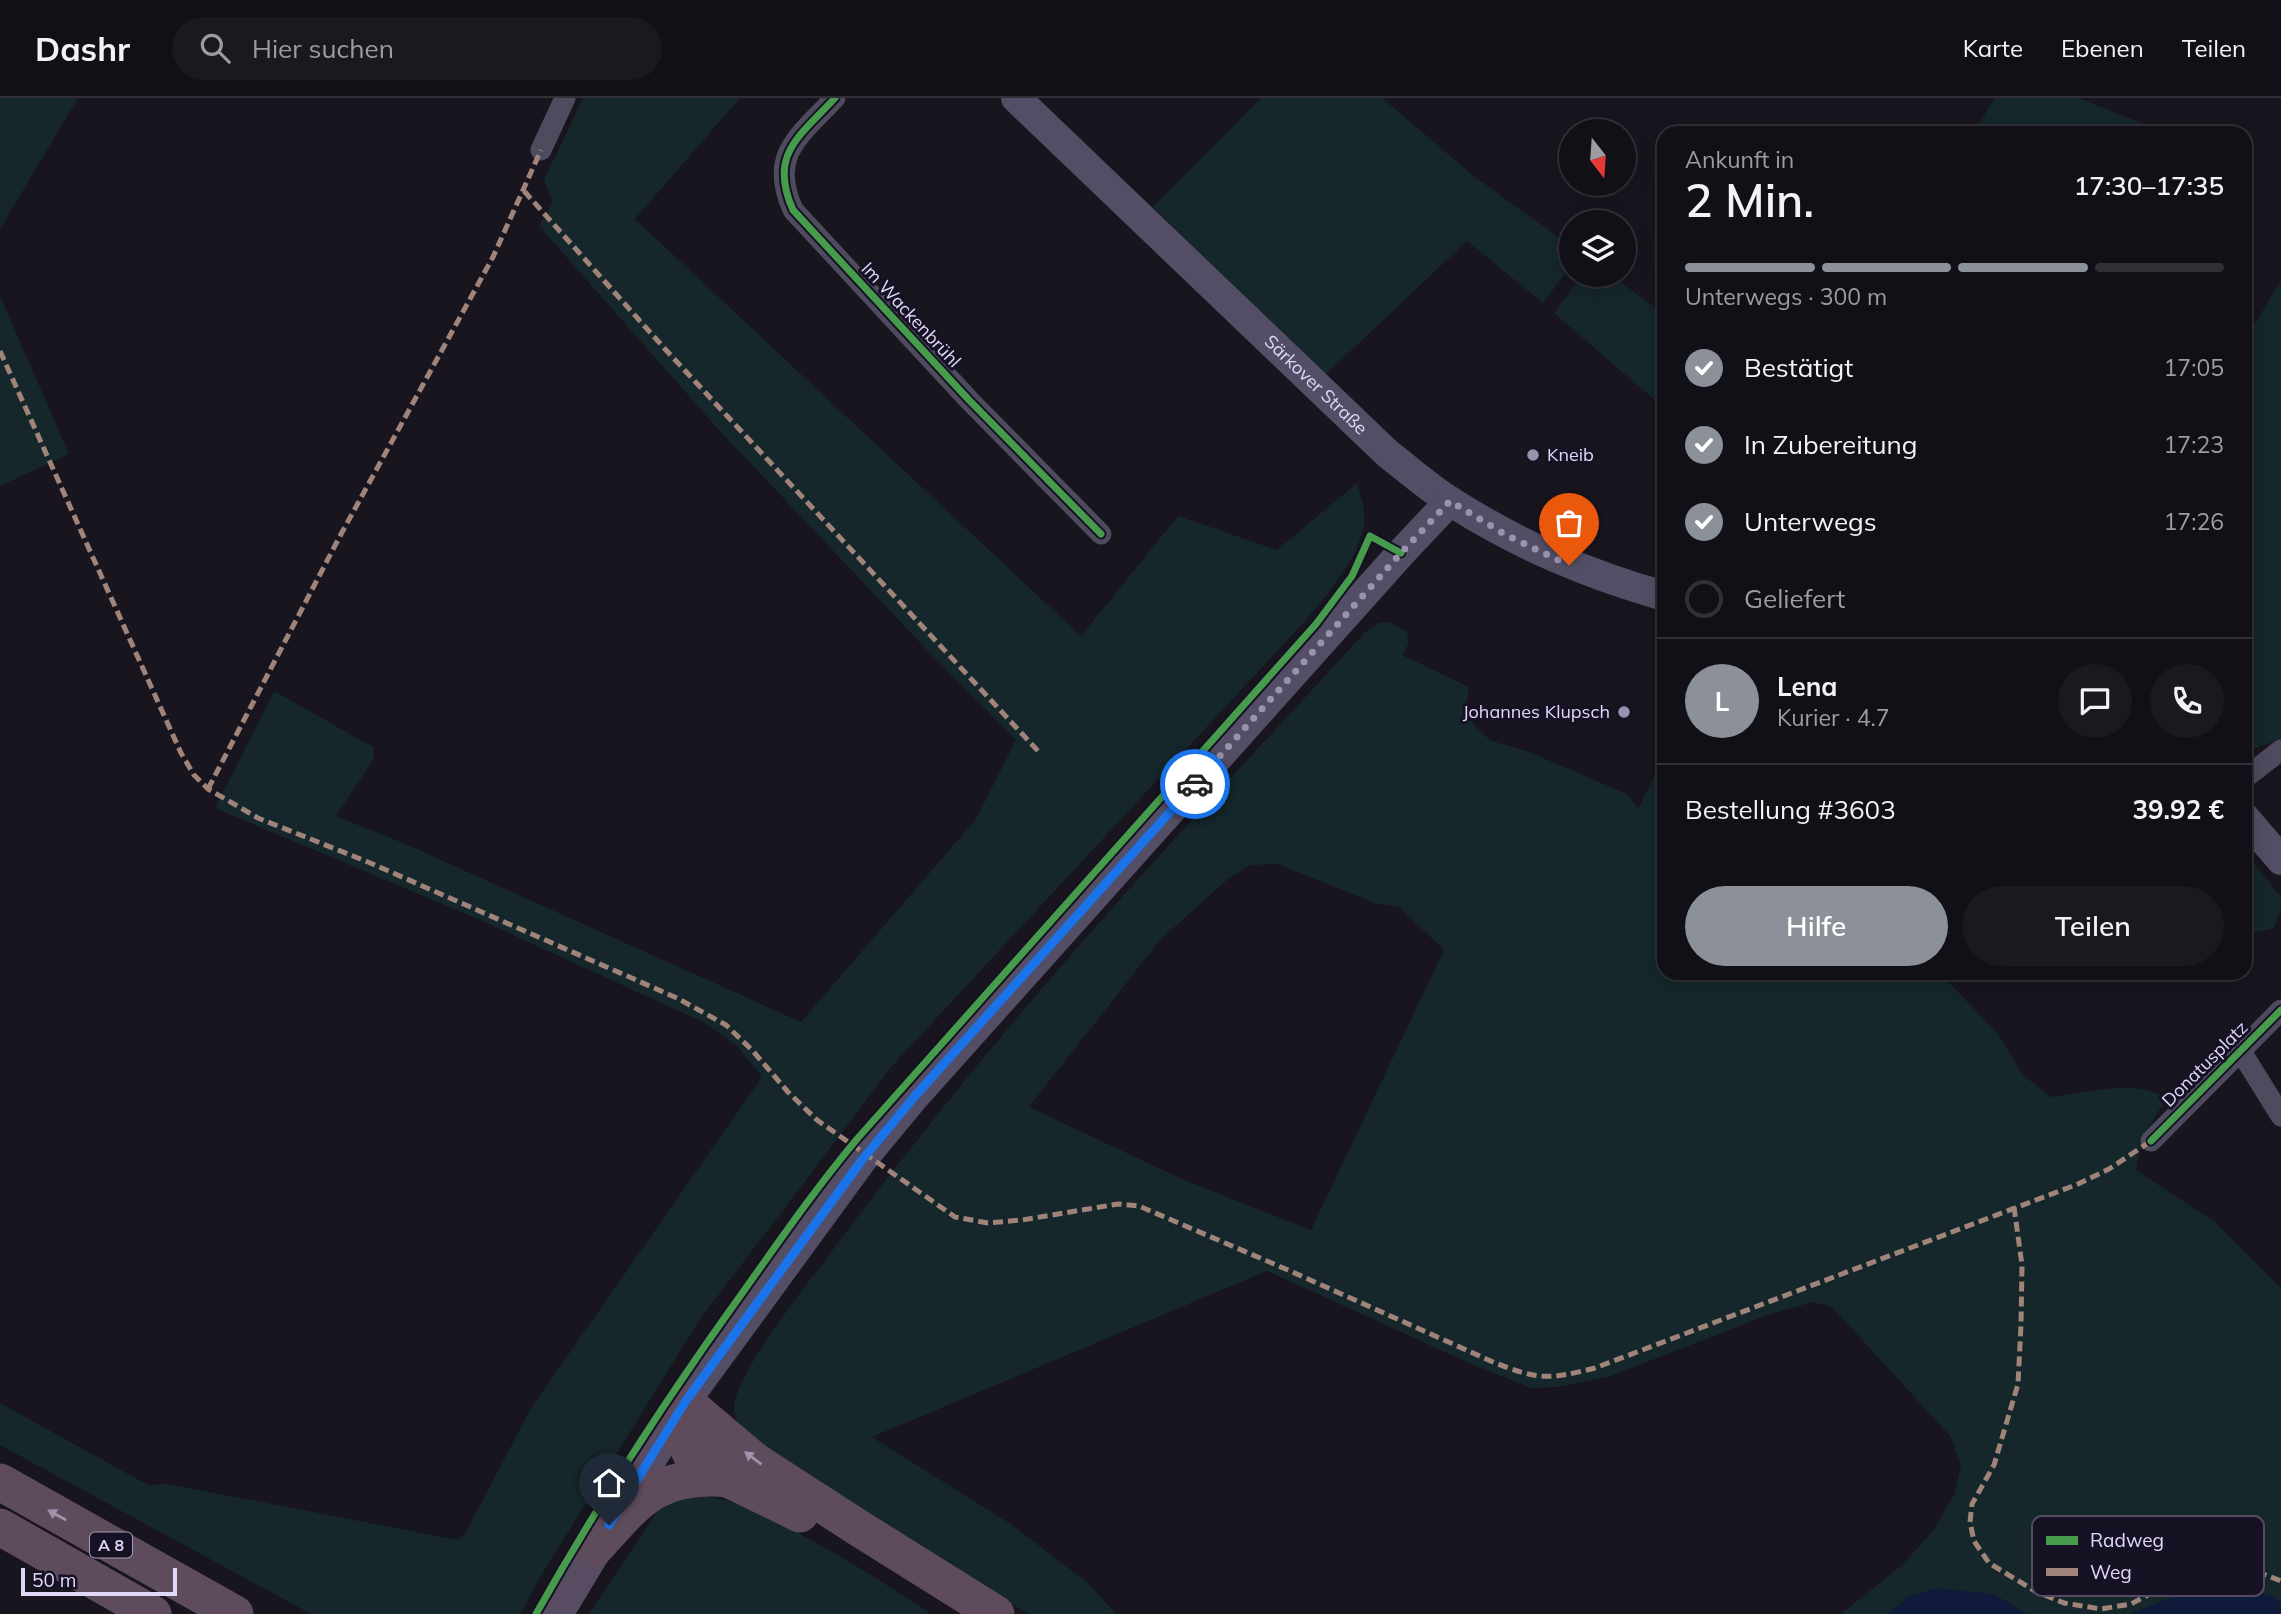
<!DOCTYPE html>
<html lang="de">
<meta charset="utf-8">
<style>
:root{--surface:#121017;--page:#1b1920;--text:#f1f3f6;--muted:#9c9da1;--line:#313036;--accent:#8c9099}
body{margin:0;font-family:Mulish,sans-serif;background:var(--page);color:var(--text);height:100vh;display:flex;flex-direction:column;font-size:26px;white-space:nowrap}
*{box-sizing:border-box;margin:0}
p{font-size:23px;color:var(--muted)}
.icon{flex:none;width:38px;height:38px;fill:none;stroke:currentColor;stroke-width:2;stroke-linecap:round;stroke-linejoin:round}
.map{position:relative;flex:1;overflow:hidden}
.panel{position:absolute;left:1657px;top:28px;width:595px;height:854px;display:flex;flex-direction:column;background:var(--surface);border-radius:21px;box-shadow:0 4px 18px #0003,0 0 0 2px var(--line)}
.panel>*{flex:none}
.needle{width:46px;rotate:163deg}
.tools{position:absolute;left:1559px;top:21px;display:grid;gap:14px}
.tools a{display:grid;place-items:center;width:77px;height:77px;border-radius:50%;background:var(--surface);box-shadow:0 4px 18px #0003,0 0 0 2px var(--line);font-size:35px}
.scale{position:absolute;left:21px;bottom:18px;width:156px;box-sizing:border-box;padding-left:7px;border:4px solid #e0d7fb;border-top:0;font-size:19px;line-height:24px;white-space:nowrap;color:#e0d7fb;-webkit-text-stroke:5px #161123;paint-order:stroke}
.pin{position:absolute;display:grid;place-items:center;width:60px;height:60px;color:#fff;margin:-72px -30px;border-radius:50% 50% 50% 0;rotate:-45deg;box-shadow:0 0 7px #0007}
.pin .icon{rotate:45deg}
.courier{position:absolute;display:grid;place-items:center;width:70px;height:70px;margin:-35px;border:5px solid #1a73e8;border-radius:50%;background:#fff;color:#222;box-shadow:0 2px 9px #0007}
.summary em{font-style:normal;font-weight:600}
.summary div{display:flex;flex-direction:column-reverse}
.summary{display:flex;align-items:center;justify-content:space-between;height:119px;padding:0 28px}
h1{font-size:46px;font-weight:600;line-height:52px}
.bar{display:grid;grid-template-columns:repeat(4,1fr);gap:10px 7px;align-content:center;height:84px;padding:0 28px}
.bar i{height:9px;border-radius:5px;background:var(--line)}
.bar .active{background:var(--accent)}
.bar p{grid-column:span 4}
.line{display:flex;align-items:center;gap:18px;padding:0 28px;border-top:2px solid var(--line)}
.line div{flex:1}
.round{display:grid;place-items:center;flex:none;width:74px;height:74px;border-radius:37px;background:var(--page)}
ol{padding:0 28px;list-style:none}
li{display:flex;align-items:center;gap:21px;height:77px}
li p{margin-inline-start:auto}
li .icon{padding:7px;border-radius:50%;background:var(--accent);color:#fff;stroke-width:4}
li:last-child{color:var(--muted)}
li i{width:38px;height:38px;border:4px solid var(--line);border-radius:50%}
.cta{display:flex;gap:14px;margin-top:auto;padding:14px 28px}
.cta a{flex:1;height:80px;border-radius:42px;background:var(--accent);color:#fff;font-size:28px;font-weight:600;line-height:80px;text-align:center}
.cta a+a{background:var(--page);color:var(--text)}
header{display:flex;align-items:center;gap:42px;box-sizing:border-box;height:98px;padding:0 35px;background:var(--surface);border-bottom:2px solid var(--line)}
header strong{font-size:33px}
nav{display:flex;gap:38px;margin-inline-start:auto;font-size:24px}
.search{width:490px;height:63px;background:var(--page);display:flex;align-items:center;gap:18px;box-sizing:border-box;padding:0 24px;border-radius:38px;color:var(--muted);font-size:26px}
.map>svg:first-child{display:block}
.green{fill:#15272b;fill-rule:evenodd}
.water{fill:#101a3b}
.lines{fill:none;stroke-linecap:round;stroke-linejoin:round}
.minor{stroke:#4e4b5f;stroke-width:21}
.secondary{stroke:#534e65;stroke-width:30}
.primary{stroke:#584c63;stroke-width:32}
.motorway{stroke:#5e4c5d;stroke-width:37}
.quiet{stroke:#a18479;stroke-width:5;stroke-dasharray:10 5;stroke-linecap:butt}
.cycleway-casing{stroke:#161123;stroke-width:11}
.cycleway{stroke:#469c4c;stroke-width:7}
.oneway{fill:#9f92ac}
.done{stroke:#9a93ae;stroke-width:7;stroke-dasharray:0 12.6}
.route{stroke:#1a73e8;stroke-width:9}
.poi-dot{fill:#9a93ae;stroke:#161123;stroke-width:2.5}
.labels{text-anchor:middle;stroke-width:6;stroke-linejoin:round;paint-order:stroke}
.shield{fill:#161123;stroke:#a39cba;stroke-width:2}
.shield-label{font-size:16px;font-weight:bold;fill:#e0d7fb}
.street-label{font-size:18px;fill:#e0d7fb;stroke:#161123}
.poi-label{font-size:18px;fill:#e0d7fb;stroke:#161123;text-anchor:start}
.key{fill:#161123;stroke:#534c64;stroke-width:2}
.key-label{font-size:19px;fill:#e0d7fb}
</style>
<header>
<strong>Dashr</strong>
<div class="search"><svg class="icon" aria-label="search" viewBox="0 0 24 24"><circle cx="10" cy="10" r="6"/><path d="M15 15l6 6"/></svg>Hier suchen</div>
<nav><a>Karte</a><a>Ebenen</a><a>Teilen</a></nav>
</header>
<div class="map">
<svg width="2281" height="1516" viewBox="0 0 2281 1516">
<rect width="100%" height="100%" fill="#18151f"/>
<g class="green">
<path d="M 0,0 L 78,0 L 0,131 Z"/>
<path d="M 583,0 L 740,0 L 635,121 L 1081,538 L 1178,418 L 1277,452 L 1357,385 C 1359,394 1363,403 1364,412 C 1369,449 1329,494 1307,521 L 893,967 L 698,1224 L 541,1478 L 520,1516 L 311,1516 L 0,1347 L 0,1305 L 148,1387 L 168,1386 L 458,1442 L 465,1436 L 531,1310 L 762,979 L 736,947 L 703,924 L 480,822 L 215,710 L 274,593 L 373,649 L 374,661 L 336,718 L 401,744 L 801,924 L 976,721 L 1016,642 L 928,553 L 718,331 L 539,128 L 553,104 L 544,82 Z"/>
<path d="M 1261,0 L 1382,0 L 1475,79 L 1571,148 L 1571,168 L 1543,205 L 1467,143 L 1324,278 L 1153,109 Z"/>
<path d="M 1995,0 L 2078,0 L 2159,32 L 2157,35 L 1973,35 Z"/>
<path d="M 1582,177 L 1611,177 L 1664,216 L 1664,310 L 1554,215 Z"/>
<path d="M 2281,183 L 2281,641 L 2245,654 L 2245,382 L 2254,345 L 2245,341 L 2245,241 Z"/>
<path d="M 0,198 L 69,356 L 0,388 Z"/>
<path d="M 1389,524 L 1407,534 L 1409,545 L 1402,557 L 1469,589 L 1465,615 L 1476,629 L 1491,643 L 1527,653 L 1627,696 L 1638,711 L 1664,658 L 1664,875 L 1940,875 L 1998,936 L 2023,977 L 2051,999 C 2085,995 2129,982 2161,997 L 2163,1006 L 2142,1040 L 2136,1072 L 2215,1124 L 2281,1190 L 2281,1505 L 2275,1500 L 2252,1492 L 2221,1493 L 2172,1500 L 2129,1516 L 2027,1516 L 1993,1496 L 1909,1498 L 1889,1516 L 1841,1516 L 1902,1467 L 1933,1433 L 1954,1397 L 1961,1368 L 1951,1339 L 1832,1209 L 1813,1204 L 1768,1217 L 1608,1279 L 1558,1289 L 1532,1290 L 1478,1269 L 1267,1173 L 872,1339 L 1011,1426 L 1089,1486 L 1116,1516 L 1028,1516 L 749,1340 C 741,1331 733,1322 734,1308 C 738,1273 800,1195 823,1165 C 912,1045 1007,928 1107,816 C 1191,721 1279,629 1364,535 L 1379,525 ZM 1278,766 L 1375,805 L 1399,809 L 1444,852 L 1311,1132 L 1184,1082 L 1029,1009 L 1161,841 L 1228,781 L 1251,767 Z"/>
<path d="M 2245,754 L 2281,799 L 2281,811 L 2274,830 L 2245,837 Z"/>
<path d="M 682,1397 C 729,1396 767,1417 807,1440 C 850,1463 891,1489 931,1516 L 589,1516 L 659,1411 Z"/>
</g>
<g class="water">
<path d="M 1938,1490 L 1993,1496 L 2027,1516 L 1889,1516 L 1909,1498 Z"/>
<path d="M 2252,1492 L 2275,1500 L 2281,1505 L 2281,1516 L 2129,1516 L 2172,1500 L 2221,1493 Z"/>
</g>
<g class="lines">
<g class="minor">
<path d="M 835,0 C 800,38 768,56 793,112 L 969,302 L 1101,436"/>
<path d="M 541,52 L 565,0"/>
<path d="M 2245,680 L 2281,652"/>
<path d="M 2240,952 L 2281,1018"/>
<path d="M 2151,1043 L 2281,912"/>
</g>
<g class="secondary">
<path id="s1" d="M 1016,0 L 1388,356 C 1409,372 1430,391 1453,405 C 1521,448 1587,476 1664,498"/>
<path d="M 2245,720 L 2281,762"/>
<path d="M 685,1304 L 862,1062 L 915,998 L 1401,455 L 1450,403"/>
</g>
<path class="primary" d="M 557,1516 L 685,1304"/>
<g class="motorway">
<path d="M 685,1304 L 755,1363 L 857,1429 L 996,1516"/>
<path d="M 677,1316 L 680,1334 L 691,1356 L 728,1381 L 800,1416"/>
<path d="M 0,1384 L 235,1516"/>
<path d="M 0,1429 L 153,1516"/>
<path d="M 595,1450 C 638,1402 659,1374 728,1381"/>
</g>
<g class="quiet">
<path d="M 524,93 L 665,251 L 1038,653"/>
<path d="M 0,253 L 181,655 L 194,677 L 208,691 L 258,720 L 368,764 L 677,900 L 726,927 L 752,952 L 788,994 L 817,1022 L 955,1119 L 988,1125 L 1022,1122 L 1118,1106 L 1139,1108 L 1288,1172 L 1493,1264 C 1539,1282 1547,1282 1595,1270 L 2078,1086 L 2109,1071 L 2151,1043"/>
<path d="M 208,691 L 340,438 L 493,159 L 541,52"/>
<path d="M 2014,1109 L 2022,1167 L 2021,1227 L 2018,1286 L 1994,1367 L 1972,1406 L 1970,1424 L 1974,1443 L 1989,1465 L 2035,1493 L 2064,1505 L 2101,1511 L 2131,1506 L 2183,1478 L 2210,1469 L 2239,1467 L 2281,1483"/>
</g>
<defs>
<g id="cycleway">
<path d="M 835,0 C 800,38 768,56 793,112 L 969,302 L 1101,436"/>
<path d="M 2151,1043 L 2281,912"/>
<path d="M 536,1516 C 599,1404 668,1298 743,1194 C 780,1142 816,1090 857,1041 L 1316,526 L 1352,478 L 1370,438 L 1401,455"/>
</g>
</defs>
<use href="#cycleway" class="cycleway-casing"/>
<use href="#cycleway" class="cycleway"/>
</g>
<defs><path id="oneway-solid" d="M-6-.8H1V-3.2L6.5 0L1 3.2V.8H-6Z" transform="scale(1.75)"/></defs>
<g class="oneway">
<use href="#oneway-solid" transform="translate(753 1360) rotate(-143)"/>
<use href="#oneway-solid" transform="translate(57 1417) rotate(-151)"/>
</g>
<g class="lines">
<path class="done" d="M 1195,686 L 1401,455 L 1450,403 L 1506,437 L 1569,467"/>
<path class="route" d="M 609,1427 L 685,1304 L 862,1062 L 915,998 L 1195,686"/>
</g>
<g class="poi-dot">
<circle cx="1533" cy="357" r="7"/>
<circle cx="1624" cy="614" r="7"/>
</g>
<g class="labels">
<rect class="shield" x="90" y="1434.5" width="42" height="25" rx="5"/>
<g class="shield-label">
<text x="111" y="1453">A 8</text>
</g>
<g class="street-label">
<text transform="translate(911 217) rotate(47)" y="6">Im Wackenbrühl</text>
<text dy="6" stroke="none"><textPath href="#s1" startOffset="415">Särkover Straße</textPath></text>
<text transform="translate(2205 966) rotate(-45)" y="6">Donatusplatz</text>
</g>
<g class="poi-label">
<text x="1547" y="363">Kneib</text>
<text x="1610" y="620" text-anchor="end">Johannes Klupsch</text>
</g>
</g>
<rect x="2032" y="1418" width="232" height="80" rx="10" class="key"/>
<rect x="2046" y="1438" width="32" height="9" fill="#469c4c"/>
<rect x="2046" y="1470" width="32" height="8" fill="#a18479"/>
<g class="key-label">
<text x="2090" y="1449">Radweg</text>
<text x="2090" y="1481">Weg</text>
</g>
</svg>
<div class="tools">
<a><svg class="needle" viewBox="-14 -14 28 28"><path d="M0-13l5 13h-10z" fill="#e53935"/><path d="M0 13l5-13h-10z" fill="#9c9da1"/></svg></a>
<a><svg class="icon" aria-label="layers" viewBox="0 0 24 24"><path d="M12 4l9 5-9 5-9-5zM3 14l9 5 9-5"/></svg></a>
</div>
<div class="scale">50 m</div>
<div class="pin" style="left:1569px;top:467px;background:#ea580c"><svg class="icon" aria-label="bag" viewBox="0 0 24 24"><path d="M5 8h14l-1 12H6zM9 8a3 3 0 0 1 6 0"/></svg></div>
<div class="pin" style="left:609px;top:1427px;background:#1f2937"><svg class="icon" aria-label="home" viewBox="0 0 24 24"><path d="M3 11l9-7 9 7M6 9v11h12V9"/></svg></div>
<div class="courier" style="left:1195px;top:686px"><svg class="icon" aria-label="car" viewBox="0 0 24 24"><path d="M5 17H2v-5l4-1 3-4h7l3 4 3 1v5h-3M9 17h6M6 11h13"/><circle cx="7" cy="17" r="2"/><circle cx="17" cy="17" r="2"/></svg></div>
<section class="panel">
<div class="summary"><div><h1>2 Min.</h1><p>Ankunft in</p></div><em>17:30–17:35</em></div>
<div class="bar"><i class="active"></i><i class="active"></i><i class="active"></i><i></i><p>Unterwegs · 300 m</p></div>
<ol>
<li><svg class="icon" aria-label="check" viewBox="0 0 24 24"><path d="M5 12l5 5 9-10"/></svg>Bestätigt<p>17:05</p></li>
<li><svg class="icon" aria-label="check" viewBox="0 0 24 24"><path d="M5 12l5 5 9-10"/></svg>In Zubereitung<p>17:23</p></li>
<li><svg class="icon" aria-label="check" viewBox="0 0 24 24"><path d="M5 12l5 5 9-10"/></svg>Unterwegs<p>17:26</p></li>
<li><i></i>Geliefert</li>
</ol>
<div class="line" style="height:126px"><b class="round" style="background:var(--accent);color:#fff">L</b><div><b>Lena</b><p>Kurier · 4.7</p></div><a class="round"><svg class="icon" aria-label="chat" viewBox="0 0 24 24"><path d="M4 5h16v11H9l-5 4z"/></svg></a><a class="round"><svg class="icon" aria-label="phone" viewBox="0 0 24 24"><path d="M5 4h4l2 5-3 2q2 4 5 5l2-3 5 2v4C11 20 4 13 5 4z"/></svg></a></div>
<div class="line" style="height:91px"><div>Bestellung #3603</div><b>39.92 €</b></div>
<div class="cta"><a>Hilfe</a><a>Teilen</a></div>
</section>
</div>
